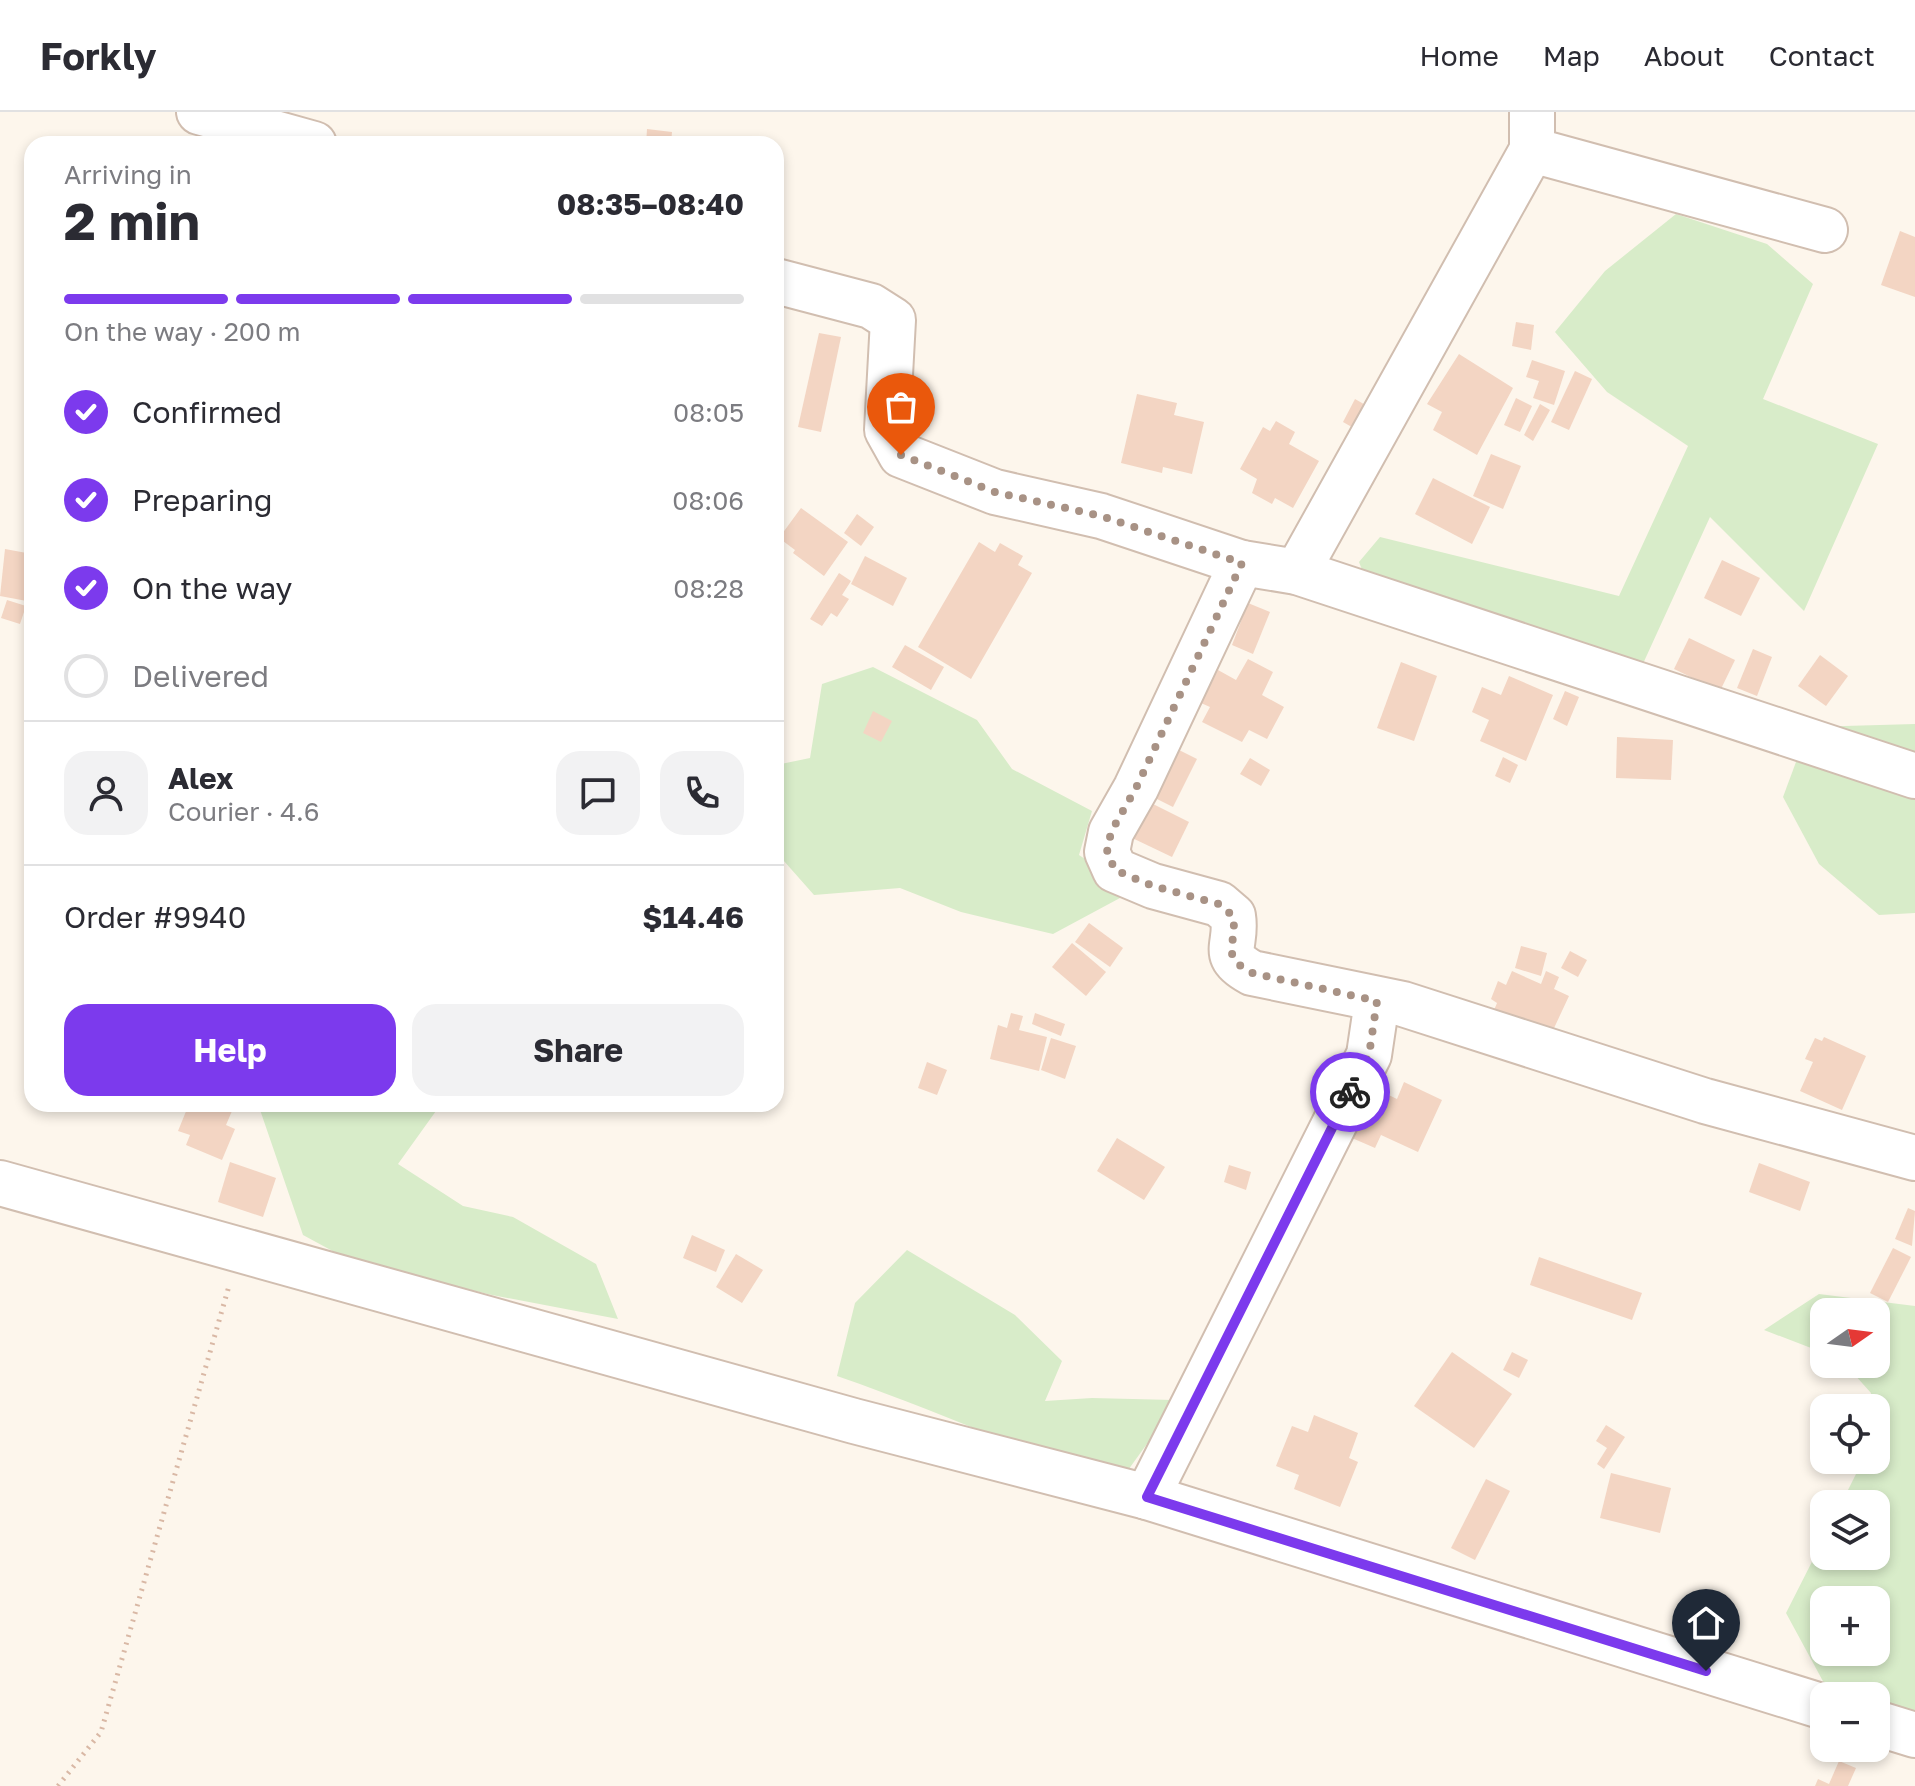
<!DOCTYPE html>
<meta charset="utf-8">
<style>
:root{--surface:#fff;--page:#f2f2f3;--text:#2b2b33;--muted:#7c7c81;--line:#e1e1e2;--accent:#7c3aed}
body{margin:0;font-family:"Golos Text",sans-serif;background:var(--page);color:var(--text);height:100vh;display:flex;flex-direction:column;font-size:30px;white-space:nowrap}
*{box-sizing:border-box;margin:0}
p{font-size:26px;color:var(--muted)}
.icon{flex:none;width:44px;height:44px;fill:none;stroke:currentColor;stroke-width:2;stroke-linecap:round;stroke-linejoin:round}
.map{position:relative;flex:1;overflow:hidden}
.sheet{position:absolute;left:24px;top:24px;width:760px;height:976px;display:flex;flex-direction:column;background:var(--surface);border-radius:24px;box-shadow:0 4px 12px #0003}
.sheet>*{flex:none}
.needle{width:52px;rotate:76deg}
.fabs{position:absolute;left:1810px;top:1186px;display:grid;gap:16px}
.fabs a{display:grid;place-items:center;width:80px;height:80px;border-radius:16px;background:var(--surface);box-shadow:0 4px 12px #0003;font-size:40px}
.pin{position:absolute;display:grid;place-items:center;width:68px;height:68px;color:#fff;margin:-82px -34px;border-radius:50% 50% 50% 0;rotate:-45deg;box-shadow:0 0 8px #0007}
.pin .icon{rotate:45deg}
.courier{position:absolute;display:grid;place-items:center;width:80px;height:80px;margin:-40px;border:6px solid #7c3aed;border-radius:50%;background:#fff;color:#222;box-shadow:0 2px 10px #0007}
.headline em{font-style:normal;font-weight:700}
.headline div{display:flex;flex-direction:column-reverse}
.headline{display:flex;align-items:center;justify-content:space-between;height:136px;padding:0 40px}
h1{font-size:52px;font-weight:700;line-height:60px}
.bar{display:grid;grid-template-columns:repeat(4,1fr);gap:12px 8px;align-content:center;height:96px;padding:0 40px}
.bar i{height:10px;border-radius:6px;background:var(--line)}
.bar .current{background:var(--accent)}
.bar p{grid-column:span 4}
.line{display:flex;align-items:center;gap:20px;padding:0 40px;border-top:2px solid var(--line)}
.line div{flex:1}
.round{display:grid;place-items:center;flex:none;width:84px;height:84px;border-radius:24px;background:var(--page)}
ol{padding:0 40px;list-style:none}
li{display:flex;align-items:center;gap:24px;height:88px}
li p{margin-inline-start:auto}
li .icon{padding:8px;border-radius:50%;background:var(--accent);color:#fff;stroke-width:4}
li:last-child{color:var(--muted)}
li i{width:44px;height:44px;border:4px solid var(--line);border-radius:50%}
.primary-button{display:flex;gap:16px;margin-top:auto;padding:16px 40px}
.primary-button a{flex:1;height:92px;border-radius:24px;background:var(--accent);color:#fff;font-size:32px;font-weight:700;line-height:92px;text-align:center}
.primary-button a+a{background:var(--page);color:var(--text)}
header{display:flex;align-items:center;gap:48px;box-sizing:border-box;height:112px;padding:0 40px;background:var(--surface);border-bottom:2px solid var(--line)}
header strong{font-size:38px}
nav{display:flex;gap:44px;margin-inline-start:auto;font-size:28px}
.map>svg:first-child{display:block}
.green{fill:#d8ecc9;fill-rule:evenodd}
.building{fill:#f3d5c3}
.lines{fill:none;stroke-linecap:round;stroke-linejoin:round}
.minor-casing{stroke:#d1beb0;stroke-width:48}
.path{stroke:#d9b8a5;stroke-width:5;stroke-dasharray:2 6;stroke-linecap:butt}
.minor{stroke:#fff;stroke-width:44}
.done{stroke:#a89285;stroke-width:8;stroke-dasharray:0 14.4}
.route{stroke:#7c3aed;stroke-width:10}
</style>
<header>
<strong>Forkly</strong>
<nav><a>Home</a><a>Map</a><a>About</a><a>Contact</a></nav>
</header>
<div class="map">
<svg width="1915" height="1674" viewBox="0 0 1915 1674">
<rect width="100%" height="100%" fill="#fdf6ec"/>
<g class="green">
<path d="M 1676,102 L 1767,132 L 1813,172 L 1763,287 L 1878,332 L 1804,499 L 1710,405 L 1636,567 L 1375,491 L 1359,450 L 1380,425 L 1619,484 L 1688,334 L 1607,280 L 1555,220 L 1605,159 Z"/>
<path d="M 873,555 L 977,608 L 1012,657 L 1092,699 L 1079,743 L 1133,779 L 1053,822 L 961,800 L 900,776 L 814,783 L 776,740 L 781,652 L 810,646 L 822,572 Z"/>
<path d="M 1915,612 L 1915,801 L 1879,803 L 1819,752 L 1783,685 L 1809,615 Z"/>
<path d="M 258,992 L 441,992 L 398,1052 L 463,1094 L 513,1105 L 596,1152 L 618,1207 L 492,1183 L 351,1149 L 303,1123 Z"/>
<path d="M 907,1138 L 1015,1203 L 1062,1249 L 1045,1289 L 1092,1286 L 1173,1288 L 1157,1318 L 1118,1372 C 1024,1338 932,1297 837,1264 L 855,1191 Z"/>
<path d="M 1819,1182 L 1915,1194 L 1915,1611 L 1876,1599 L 1876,1584 L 1831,1584 L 1786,1501 L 1824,1426 L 1824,1444 L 1876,1444 L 1876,1392 L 1841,1392 L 1863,1348 L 1876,1348 L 1876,1296 L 1869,1296 L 1871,1281 L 1845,1252 L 1876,1252 L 1876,1200 L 1824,1200 L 1824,1241 L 1764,1218 ZM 1824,1488 L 1876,1488 L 1876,1540 L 1824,1540 Z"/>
</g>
<g class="building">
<path d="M 647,17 L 672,20 L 671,32 L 646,32 Z"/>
<path d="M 1900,119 L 1915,125 L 1915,185 L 1881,173 Z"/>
<path d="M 1516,210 L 1534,213 L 1531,238 L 1512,234 Z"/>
<path d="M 819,221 L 841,225 L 821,320 L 798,315 Z"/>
<path d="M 1459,242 L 1513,276 L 1477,343 L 1433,318 L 1442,300 L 1427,292 Z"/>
<path d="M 1532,248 L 1565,259 L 1554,293 L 1533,286 L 1539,269 L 1526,265 Z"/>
<path d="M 1575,259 L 1592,267 L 1569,318 L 1551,310 Z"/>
<path d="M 1137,282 L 1177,291 L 1174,303 L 1204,310 L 1192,362 L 1163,355 L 1162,361 L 1121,351 Z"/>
<path d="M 1516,286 L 1532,294 L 1520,320 L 1504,313 Z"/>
<path d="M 1355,287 L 1369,295 L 1357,318 L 1343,310 Z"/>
<path d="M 1540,292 L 1550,298 L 1533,329 L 1524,323 Z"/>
<path d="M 1276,309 L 1295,320 L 1289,332 L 1319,349 L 1293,396 L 1275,386 L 1272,392 L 1252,381 L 1257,367 L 1240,357 L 1263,315 L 1270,319 Z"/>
<path d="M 1491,342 L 1521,354 L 1503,397 L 1473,384 Z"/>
<path d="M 1433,366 L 1490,395 L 1472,432 L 1415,402 Z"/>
<path d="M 801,396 L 848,430 L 824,464 L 793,441 L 795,438 L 779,426 Z"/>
<path d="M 857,402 L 874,415 L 861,434 L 844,421 Z"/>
<path d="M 979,430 L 995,440 L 1000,431 L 1023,444 L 1018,453 L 1032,461 L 971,567 L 918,535 Z"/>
<path d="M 5,437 L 32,442 L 32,490 L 0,484 Z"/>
<path d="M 865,444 L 907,466 L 893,494 L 851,472 Z"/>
<path d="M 1722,448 L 1760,466 L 1741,504 L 1704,486 Z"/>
<path d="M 839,461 L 851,469 L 842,483 L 849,487 L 837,505 L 831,501 L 822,514 L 810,507 Z"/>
<path d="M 7,488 L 26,494 L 20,512 L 1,506 Z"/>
<path d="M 1248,491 L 1270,500 L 1253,542 L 1232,533 Z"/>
<path d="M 1689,526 L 1735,548 L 1720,579 L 1674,557 Z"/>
<path d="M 905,533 L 944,555 L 931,578 L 892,555 Z"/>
<path d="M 1753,537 L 1772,545 L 1757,584 L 1737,576 Z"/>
<path d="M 1820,543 L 1848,564 L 1826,594 L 1798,574 Z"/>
<path d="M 1248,547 L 1273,560 L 1262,583 L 1284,595 L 1267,627 L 1249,618 L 1242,630 L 1202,610 L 1210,595 L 1201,591 L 1218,558 L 1236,568 Z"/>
<path d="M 1401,550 L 1437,564 L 1414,629 L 1377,616 Z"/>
<path d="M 1509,564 L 1553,583 L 1526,649 L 1480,629 L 1489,608 L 1472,600 L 1482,575 L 1501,583 Z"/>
<path d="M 1565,579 L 1579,585 L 1567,614 L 1553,607 Z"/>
<path d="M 873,599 L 892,609 L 881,630 L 863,621 Z"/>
<path d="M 1617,625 L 1673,628 L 1671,668 L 1616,666 Z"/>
<path d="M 1173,635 L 1197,647 L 1173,695 L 1149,683 Z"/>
<path d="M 1503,645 L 1518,653 L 1510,671 L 1495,664 Z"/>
<path d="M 1250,646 L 1270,658 L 1261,674 L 1240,662 Z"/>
<path d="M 1145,688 L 1189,710 L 1172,745 L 1128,724 Z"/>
<path d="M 1089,811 L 1123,836 L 1110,855 L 1075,830 Z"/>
<path d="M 1072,831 L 1106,860 L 1086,884 L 1052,855 Z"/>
<path d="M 1521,834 L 1547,841 L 1541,864 L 1515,856 Z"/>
<path d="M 1570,839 L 1587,848 L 1578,865 L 1561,856 Z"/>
<path d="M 1512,859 L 1541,872 L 1546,859 L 1559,865 L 1554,877 L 1569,884 L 1548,929 L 1492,903 L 1497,891 L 1491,887 L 1498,869 L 1506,873 Z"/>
<path d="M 1011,901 L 1023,904 L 1019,918 L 1047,925 L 1039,959 L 990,947 L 998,913 L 1007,916 Z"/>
<path d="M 1035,901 L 1065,912 L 1061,924 L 1032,912 Z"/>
<path d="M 1824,925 L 1866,944 L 1842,998 L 1800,979 L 1813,950 L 1805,947 L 1815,926 L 1822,929 Z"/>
<path d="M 1051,926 L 1076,934 L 1065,967 L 1041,958 Z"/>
<path d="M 927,950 L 947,958 L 937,983 L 918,976 Z"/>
<path d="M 1404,970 L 1442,988 L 1418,1040 L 1381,1023 L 1375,1036 L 1352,1026 L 1374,976 L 1397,987 Z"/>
<path d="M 189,992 L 235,992 L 226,1013 L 235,1017 L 222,1048 L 186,1033 L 190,1023 L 178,1019 Z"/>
<path d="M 1117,1026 L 1165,1055 L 1144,1088 L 1097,1059 Z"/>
<path d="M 230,1050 L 276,1066 L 263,1105 L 218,1090 Z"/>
<path d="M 1759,1051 L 1810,1070 L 1800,1099 L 1749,1080 Z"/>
<path d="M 1229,1053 L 1251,1060 L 1246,1078 L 1224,1070 Z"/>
<path d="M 1908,1096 L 1915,1099 L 1912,1134 L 1895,1127 Z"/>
<path d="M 692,1123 L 725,1138 L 716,1160 L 683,1146 Z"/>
<path d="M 1893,1136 L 1911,1145 L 1888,1190 L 1870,1181 Z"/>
<path d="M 736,1142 L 763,1158 L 742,1191 L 716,1175 Z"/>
<path d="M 1539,1145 L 1642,1181 L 1632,1208 L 1530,1173 Z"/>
<path d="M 1452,1240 L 1512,1282 L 1474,1336 L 1414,1294 Z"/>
<path d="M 1512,1240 L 1528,1248 L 1519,1266 L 1503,1258 Z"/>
<path d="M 1314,1303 L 1358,1321 L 1349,1346 L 1358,1350 L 1340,1395 L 1294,1377 L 1299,1363 L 1276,1354 L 1292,1314 L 1308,1320 Z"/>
<path d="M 1606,1313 L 1625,1325 L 1604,1357 L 1597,1352 L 1607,1336 L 1596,1329 Z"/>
<path d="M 1611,1361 L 1671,1376 L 1660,1421 L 1600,1406 Z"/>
<path d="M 1486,1367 L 1510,1379 L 1475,1448 L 1451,1436 Z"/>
<path d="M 1839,1649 L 1856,1656 L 1848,1674 L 1815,1674 L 1818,1667 L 1829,1672 Z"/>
</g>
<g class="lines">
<defs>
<g id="minor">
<path d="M 199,0 L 314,32"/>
<path d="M 1532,38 L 1825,118"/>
<path d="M 776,169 L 871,194 L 893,208 L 887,318 L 901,343 L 995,380 L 1101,404 L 1242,451 L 1297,460 L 1915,664"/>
<path d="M 1242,451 L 1136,676 L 1111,720 L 1107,740 L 1115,758 L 1153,774 L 1219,792 L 1233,804 C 1238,834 1218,843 1252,861 L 1403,892 L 1705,989 L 1915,1046"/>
<path d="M 1297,460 L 1532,38 L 1532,0"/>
<path d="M 1377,889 L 1369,943 L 1147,1385 L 1824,1595"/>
<path d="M 0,1071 L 854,1309 L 1147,1385"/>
<path d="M 1876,1611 L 1915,1623"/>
</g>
</defs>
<use href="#minor" class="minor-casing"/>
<path class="path" d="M 58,1674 L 101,1620 L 229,1174"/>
<use href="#minor" class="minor"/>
</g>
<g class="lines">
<path class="done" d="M 901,343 L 995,380 L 1101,404 L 1242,451 L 1136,676 L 1111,720 L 1107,740 L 1115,758 L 1153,774 L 1219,792 L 1233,804 C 1238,834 1218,843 1252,861 L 1377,889 L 1369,943 L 1350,980"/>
<path class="route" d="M 1350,980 L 1147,1385 L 1706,1559"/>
</g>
</svg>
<div class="fabs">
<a><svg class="needle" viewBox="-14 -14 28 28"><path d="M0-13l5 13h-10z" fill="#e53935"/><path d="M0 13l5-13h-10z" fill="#7c7c81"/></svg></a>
<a><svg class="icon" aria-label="locate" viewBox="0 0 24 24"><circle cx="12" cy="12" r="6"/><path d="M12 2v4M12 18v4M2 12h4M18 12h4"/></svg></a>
<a><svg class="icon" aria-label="layers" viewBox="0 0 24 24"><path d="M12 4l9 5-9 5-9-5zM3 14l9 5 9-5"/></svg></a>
<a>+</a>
<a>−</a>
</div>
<div class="pin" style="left:901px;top:343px;background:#ea580c"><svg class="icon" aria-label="bag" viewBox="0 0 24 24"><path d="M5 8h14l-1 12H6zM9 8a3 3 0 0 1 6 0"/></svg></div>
<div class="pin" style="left:1706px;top:1559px;background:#1f2937"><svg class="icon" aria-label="home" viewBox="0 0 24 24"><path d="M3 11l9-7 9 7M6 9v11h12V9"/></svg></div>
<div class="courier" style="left:1350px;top:980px"><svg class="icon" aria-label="bike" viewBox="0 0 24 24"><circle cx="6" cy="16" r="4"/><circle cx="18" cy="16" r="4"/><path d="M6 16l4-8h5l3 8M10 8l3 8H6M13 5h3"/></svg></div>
<section class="sheet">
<div class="headline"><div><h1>2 min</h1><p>Arriving in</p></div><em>08:35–08:40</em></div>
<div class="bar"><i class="current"></i><i class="current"></i><i class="current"></i><i></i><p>On the way · 200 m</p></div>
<ol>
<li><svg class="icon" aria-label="check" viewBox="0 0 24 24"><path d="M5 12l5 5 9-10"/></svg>Confirmed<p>08:05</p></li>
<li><svg class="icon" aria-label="check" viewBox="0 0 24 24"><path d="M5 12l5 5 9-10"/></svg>Preparing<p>08:06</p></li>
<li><svg class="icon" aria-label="check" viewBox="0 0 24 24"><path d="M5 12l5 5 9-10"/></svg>On the way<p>08:28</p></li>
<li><i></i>Delivered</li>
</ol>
<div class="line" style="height:144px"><a class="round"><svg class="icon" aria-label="person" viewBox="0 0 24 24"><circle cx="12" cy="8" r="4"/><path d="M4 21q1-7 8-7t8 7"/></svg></a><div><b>Alex</b><p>Courier · 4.6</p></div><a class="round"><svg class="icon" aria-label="chat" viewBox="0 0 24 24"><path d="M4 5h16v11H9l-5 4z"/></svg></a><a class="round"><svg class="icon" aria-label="phone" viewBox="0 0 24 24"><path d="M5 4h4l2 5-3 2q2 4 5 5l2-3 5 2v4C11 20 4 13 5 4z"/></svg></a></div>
<div class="line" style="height:104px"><div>Order #9940</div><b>$14.46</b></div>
<div class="primary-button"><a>Help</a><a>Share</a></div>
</section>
</div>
